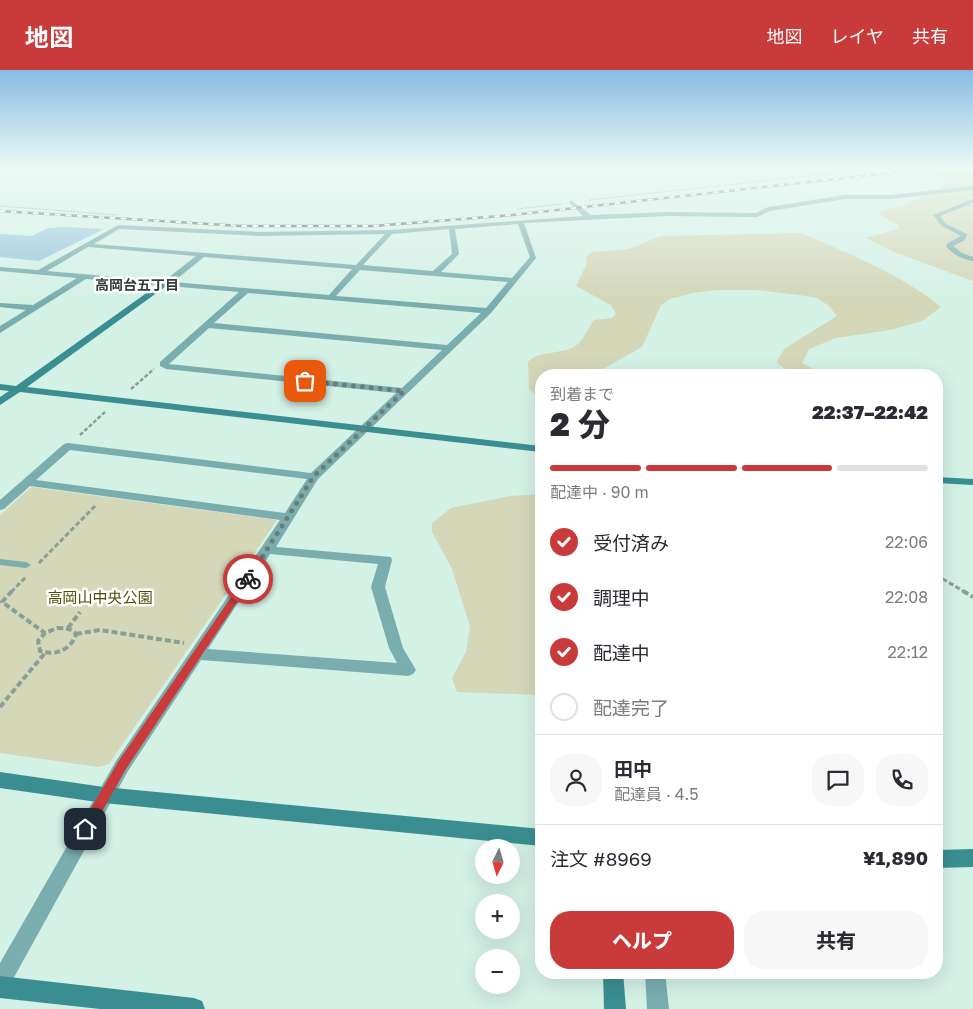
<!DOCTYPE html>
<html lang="ja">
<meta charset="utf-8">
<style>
:root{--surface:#fff;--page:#f7f7f7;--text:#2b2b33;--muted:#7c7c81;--line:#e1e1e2;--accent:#c93a3b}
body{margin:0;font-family:"Golos Text","Noto Sans JP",sans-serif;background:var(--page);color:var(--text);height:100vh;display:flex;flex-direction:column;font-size:19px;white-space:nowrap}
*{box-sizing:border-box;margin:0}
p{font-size:16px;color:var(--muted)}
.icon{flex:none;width:28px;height:28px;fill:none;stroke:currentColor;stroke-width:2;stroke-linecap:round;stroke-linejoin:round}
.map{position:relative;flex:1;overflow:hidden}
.drawer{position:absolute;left:535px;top:299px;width:408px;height:610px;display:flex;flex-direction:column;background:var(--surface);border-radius:20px;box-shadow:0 5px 20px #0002}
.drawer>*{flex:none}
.needle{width:32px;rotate:185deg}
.fabs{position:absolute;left:475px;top:769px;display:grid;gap:10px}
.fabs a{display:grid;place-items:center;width:45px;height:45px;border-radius:50%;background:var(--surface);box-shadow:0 5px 20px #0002;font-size:25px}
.pin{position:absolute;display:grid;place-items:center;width:42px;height:42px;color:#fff;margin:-21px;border-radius:10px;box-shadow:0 2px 8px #0006}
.courier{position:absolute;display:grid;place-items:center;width:50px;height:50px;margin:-25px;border:4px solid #c93a3b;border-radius:50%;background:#fff;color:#222;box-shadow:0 1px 6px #0007}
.headline em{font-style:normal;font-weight:800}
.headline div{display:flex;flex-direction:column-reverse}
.headline{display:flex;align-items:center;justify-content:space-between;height:85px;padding:0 15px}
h1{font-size:32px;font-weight:800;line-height:38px}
.bar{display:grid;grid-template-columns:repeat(4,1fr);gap:8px 5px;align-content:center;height:60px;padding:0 15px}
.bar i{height:6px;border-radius:4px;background:var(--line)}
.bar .active{background:var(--accent)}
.bar p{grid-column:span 4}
.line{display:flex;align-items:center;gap:12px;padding:0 15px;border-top:1px solid var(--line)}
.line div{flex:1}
.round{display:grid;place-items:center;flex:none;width:52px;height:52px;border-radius:20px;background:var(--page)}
ol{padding:0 15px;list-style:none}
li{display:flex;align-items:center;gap:15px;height:55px}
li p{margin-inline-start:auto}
li .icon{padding:5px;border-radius:50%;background:var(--accent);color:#fff;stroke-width:4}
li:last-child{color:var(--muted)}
li i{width:28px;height:28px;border:2px solid var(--line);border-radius:50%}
.cta{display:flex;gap:10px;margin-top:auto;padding:10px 15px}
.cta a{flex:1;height:58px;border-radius:20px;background:var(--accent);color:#fff;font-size:20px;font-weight:800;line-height:58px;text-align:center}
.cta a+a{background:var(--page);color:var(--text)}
header{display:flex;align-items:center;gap:30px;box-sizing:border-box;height:70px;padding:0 25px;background:var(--accent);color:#fff}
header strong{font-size:24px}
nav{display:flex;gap:28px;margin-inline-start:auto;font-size:18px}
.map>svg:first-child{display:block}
.green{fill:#d4d7b8}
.water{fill:#98c7dd}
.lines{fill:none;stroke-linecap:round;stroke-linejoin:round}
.path-far3{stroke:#8aa097;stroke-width:1;stroke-dasharray:2.5 1;stroke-linecap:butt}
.path-far2{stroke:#8aa097;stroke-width:2.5;stroke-dasharray:4 2;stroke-linecap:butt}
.path-far1{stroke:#8aa097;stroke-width:3;stroke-dasharray:5 2.5;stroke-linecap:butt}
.path{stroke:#8aa097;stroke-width:4;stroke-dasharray:6 3;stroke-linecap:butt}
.lane{fill:#7aadae;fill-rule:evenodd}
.street{fill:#7aadae;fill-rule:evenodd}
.secondary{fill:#3a8e91;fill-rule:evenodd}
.rail-casing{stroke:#52615b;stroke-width:2.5}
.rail{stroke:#fff;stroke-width:2;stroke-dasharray:5.5;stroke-linecap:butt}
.route{fill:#c93a3b}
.done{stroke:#6b7d76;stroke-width:5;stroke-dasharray:0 9}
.labels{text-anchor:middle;stroke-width:5;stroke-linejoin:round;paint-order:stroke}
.far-neighbourhood-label{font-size:14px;font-weight:bold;fill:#323e39;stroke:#fff}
.park-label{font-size:15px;fill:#4c4e04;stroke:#fff}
</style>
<header>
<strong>地図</strong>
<nav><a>地図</a><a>レイヤ</a><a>共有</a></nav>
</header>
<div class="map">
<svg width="973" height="939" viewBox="0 0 973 939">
<rect width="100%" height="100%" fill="#d4f1e6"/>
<g class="green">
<path d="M 973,98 L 973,211 L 894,182 L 866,168 L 898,159 L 898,155 L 878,143 L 881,141 L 902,136 L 921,127 L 949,123 L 940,118 L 954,113 L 930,103 Z"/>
<path d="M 801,163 C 850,184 899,203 941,237 L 922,251 L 890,260 L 836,268 L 809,279 L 802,293 L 825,305 C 808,305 790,307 777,292 L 784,279 L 837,246 L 828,235 L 816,228 L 807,226 L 757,220 L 717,220 L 693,223 L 670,229 L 661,235 L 642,277 L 592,305 L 541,305 L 541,329 L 529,319 L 528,292 C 540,279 564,286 578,274 C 584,269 589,257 594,250 L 612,248 L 616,244 L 611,235 L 576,216 L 587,193 L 586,187 L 592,182 L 629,179 L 661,166 Z"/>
<path d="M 31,417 L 277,450 L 109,694 L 98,697 L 0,683 L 0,445 Z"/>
<path d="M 541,424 L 541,625 L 457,622 L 452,608 L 466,582 L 470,556 L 452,499 L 432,462 L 432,453 L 451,438 L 510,426 Z"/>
</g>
<path class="water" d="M 63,157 L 104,159 L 39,191 L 0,187 L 0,164 L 32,166 L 48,158 Z"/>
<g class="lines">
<g class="path-far3">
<path d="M 589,130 L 891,97"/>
<path d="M 0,136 L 117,145"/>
<path d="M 517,139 L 561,134"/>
</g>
<g class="path-far2">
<path d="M 131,319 L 154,299"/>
<path d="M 80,365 L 105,342"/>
</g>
<g class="path-far1">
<path d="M 39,493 L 96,435"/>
<path d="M 936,505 L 965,522"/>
<path d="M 11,522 L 26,507"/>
</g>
<g class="path">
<path d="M 12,521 L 2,532 L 45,563"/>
<path d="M 963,521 L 973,527"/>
<path d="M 57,558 C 65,558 71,558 76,564 C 71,580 56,586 40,581 L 38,571 L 45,563 Z"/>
<path d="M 68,558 L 80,542"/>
<path d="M 76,564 L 100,560 L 184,573"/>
<path d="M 0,637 L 45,583"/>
</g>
<path class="lane" d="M 0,489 L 26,492 L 31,495 L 26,498 L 0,495 Z"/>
<g class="street">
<path d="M 973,116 L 973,120 L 891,129 L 845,129 L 770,141 L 757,147 L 667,146 L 524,153 L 536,188 L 491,243 L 318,409 L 276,477 L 391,487 L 392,490 L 385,517 L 403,578 L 416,600 L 413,604 L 408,606 L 201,590 L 128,701 L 7,920 L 0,924 L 0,893 L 116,691 L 280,450 L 30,416 L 4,439 L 0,440 L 0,430 L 64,374 L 68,373 L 311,403 L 396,323 L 166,299 L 160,296 L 160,292 L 239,222 L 86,209 L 0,263 L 0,256 L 26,240 L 0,237 L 0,233 L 33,235 L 77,208 L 0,201 L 0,197 L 38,200 L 118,155 L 259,162 L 390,160 L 583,146 L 569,133 L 571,130 L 591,145 L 667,142 L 756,143 L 768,137 L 845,125 L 891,125 ZM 518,154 L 530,187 L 512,208 L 441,202 L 459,184 L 455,159 ZM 119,159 L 259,166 L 385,164 L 356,195 L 94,174 ZM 449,159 L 452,184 L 433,201 L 363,195 L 392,164 ZM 88,177 L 196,186 L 164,211 L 47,201 ZM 204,187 L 352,199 L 329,225 L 173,212 ZM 360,200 L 508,212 L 486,238 L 336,226 ZM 248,223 L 481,243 L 447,275 L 214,253 ZM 209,258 L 442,280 L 402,318 L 169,294 ZM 70,380 L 307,409 L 285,443 L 36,410 ZM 270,484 L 378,494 L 371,517 L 389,578 L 397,593 L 208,579 Z"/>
<path d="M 973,129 L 973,133 L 940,146 L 946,154 L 967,164 L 965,170 L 953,176 L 962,183 L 973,187 L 973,191 C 962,189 953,185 946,176 L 948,173 L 961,166 L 942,156 L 933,145 Z"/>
<path d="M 645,902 L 665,902 L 669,939 L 647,939 Z"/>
</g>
<g class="secondary">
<path d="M 162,212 L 169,214 L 27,317 L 541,376 L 541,382 L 20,322 L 0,335 L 0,327 L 9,321 L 0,320 L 0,314 L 16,316 Z"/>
<path d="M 936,407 L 973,409 L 973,415 L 936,413 Z"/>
<path d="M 0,702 L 104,717 L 541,759 L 541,776 L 104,733 L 0,718 Z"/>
<path d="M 973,779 L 973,797 L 936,798 L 936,780 Z"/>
<path d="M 603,902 L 623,902 L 626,939 L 604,939 Z"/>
<path d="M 0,906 L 194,928 L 202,931 L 205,939 L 100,939 L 0,928 Z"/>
</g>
<defs>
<path id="rail" d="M 0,141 L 241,156 L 373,156 L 512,145 L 943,97"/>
</defs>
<use href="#rail" class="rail-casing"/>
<use href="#rail" class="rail"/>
</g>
<linearGradient id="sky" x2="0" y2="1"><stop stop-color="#88bce4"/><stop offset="0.43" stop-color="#ecf9f4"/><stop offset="1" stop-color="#ecf9f4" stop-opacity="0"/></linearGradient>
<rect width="973" height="228" fill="url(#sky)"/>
<path class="route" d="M 248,506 L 252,509 L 251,511 L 126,699 L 90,763 L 85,764 L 81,763 L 79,759 L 81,755 L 118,692 L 245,507 Z"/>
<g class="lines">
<path class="done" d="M 248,509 L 314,406 L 404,321 L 305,311"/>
</g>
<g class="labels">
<g class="far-neighbourhood-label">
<text x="137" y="220">高岡台五丁目</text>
</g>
<g class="park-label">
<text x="100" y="533">高岡山中央公園</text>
</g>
</g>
</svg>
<div class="fabs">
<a><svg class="needle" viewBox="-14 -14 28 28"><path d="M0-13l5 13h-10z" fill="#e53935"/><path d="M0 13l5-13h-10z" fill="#7c7c81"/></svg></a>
<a>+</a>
<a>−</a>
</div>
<div class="pin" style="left:305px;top:311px;background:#ea580c"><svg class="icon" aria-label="bag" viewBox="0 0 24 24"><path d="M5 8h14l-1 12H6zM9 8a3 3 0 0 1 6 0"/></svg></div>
<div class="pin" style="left:85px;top:759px;background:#1f2937"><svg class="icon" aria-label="home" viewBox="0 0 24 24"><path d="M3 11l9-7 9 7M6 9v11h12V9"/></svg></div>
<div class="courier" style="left:248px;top:509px"><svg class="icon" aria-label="bike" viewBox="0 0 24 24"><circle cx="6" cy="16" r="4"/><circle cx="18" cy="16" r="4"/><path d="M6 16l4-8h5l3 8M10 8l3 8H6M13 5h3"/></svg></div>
<section class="drawer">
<div class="headline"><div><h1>2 分</h1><p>到着まで</p></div><em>22:37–22:42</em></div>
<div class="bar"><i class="active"></i><i class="active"></i><i class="active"></i><i></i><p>配達中 · 90 m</p></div>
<ol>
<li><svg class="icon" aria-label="check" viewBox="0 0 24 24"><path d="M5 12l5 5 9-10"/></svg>受付済み<p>22:06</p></li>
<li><svg class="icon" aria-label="check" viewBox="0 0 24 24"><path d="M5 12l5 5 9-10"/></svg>調理中<p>22:08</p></li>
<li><svg class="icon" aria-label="check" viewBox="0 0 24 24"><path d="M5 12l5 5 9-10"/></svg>配達中<p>22:12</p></li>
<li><i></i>配達完了</li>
</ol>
<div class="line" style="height:90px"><a class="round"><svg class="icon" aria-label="person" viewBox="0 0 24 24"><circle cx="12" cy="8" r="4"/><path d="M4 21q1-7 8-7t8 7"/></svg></a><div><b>田中</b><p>配達員 · 4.5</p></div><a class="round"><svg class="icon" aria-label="chat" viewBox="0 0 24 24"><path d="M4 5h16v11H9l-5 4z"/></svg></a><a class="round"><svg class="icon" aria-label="phone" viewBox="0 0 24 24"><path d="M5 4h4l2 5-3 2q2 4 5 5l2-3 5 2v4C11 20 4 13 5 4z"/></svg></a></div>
<div class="line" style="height:65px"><div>注文 #8969</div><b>¥1,890</b></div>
<div class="cta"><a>ヘルプ</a><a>共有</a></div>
</section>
</div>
